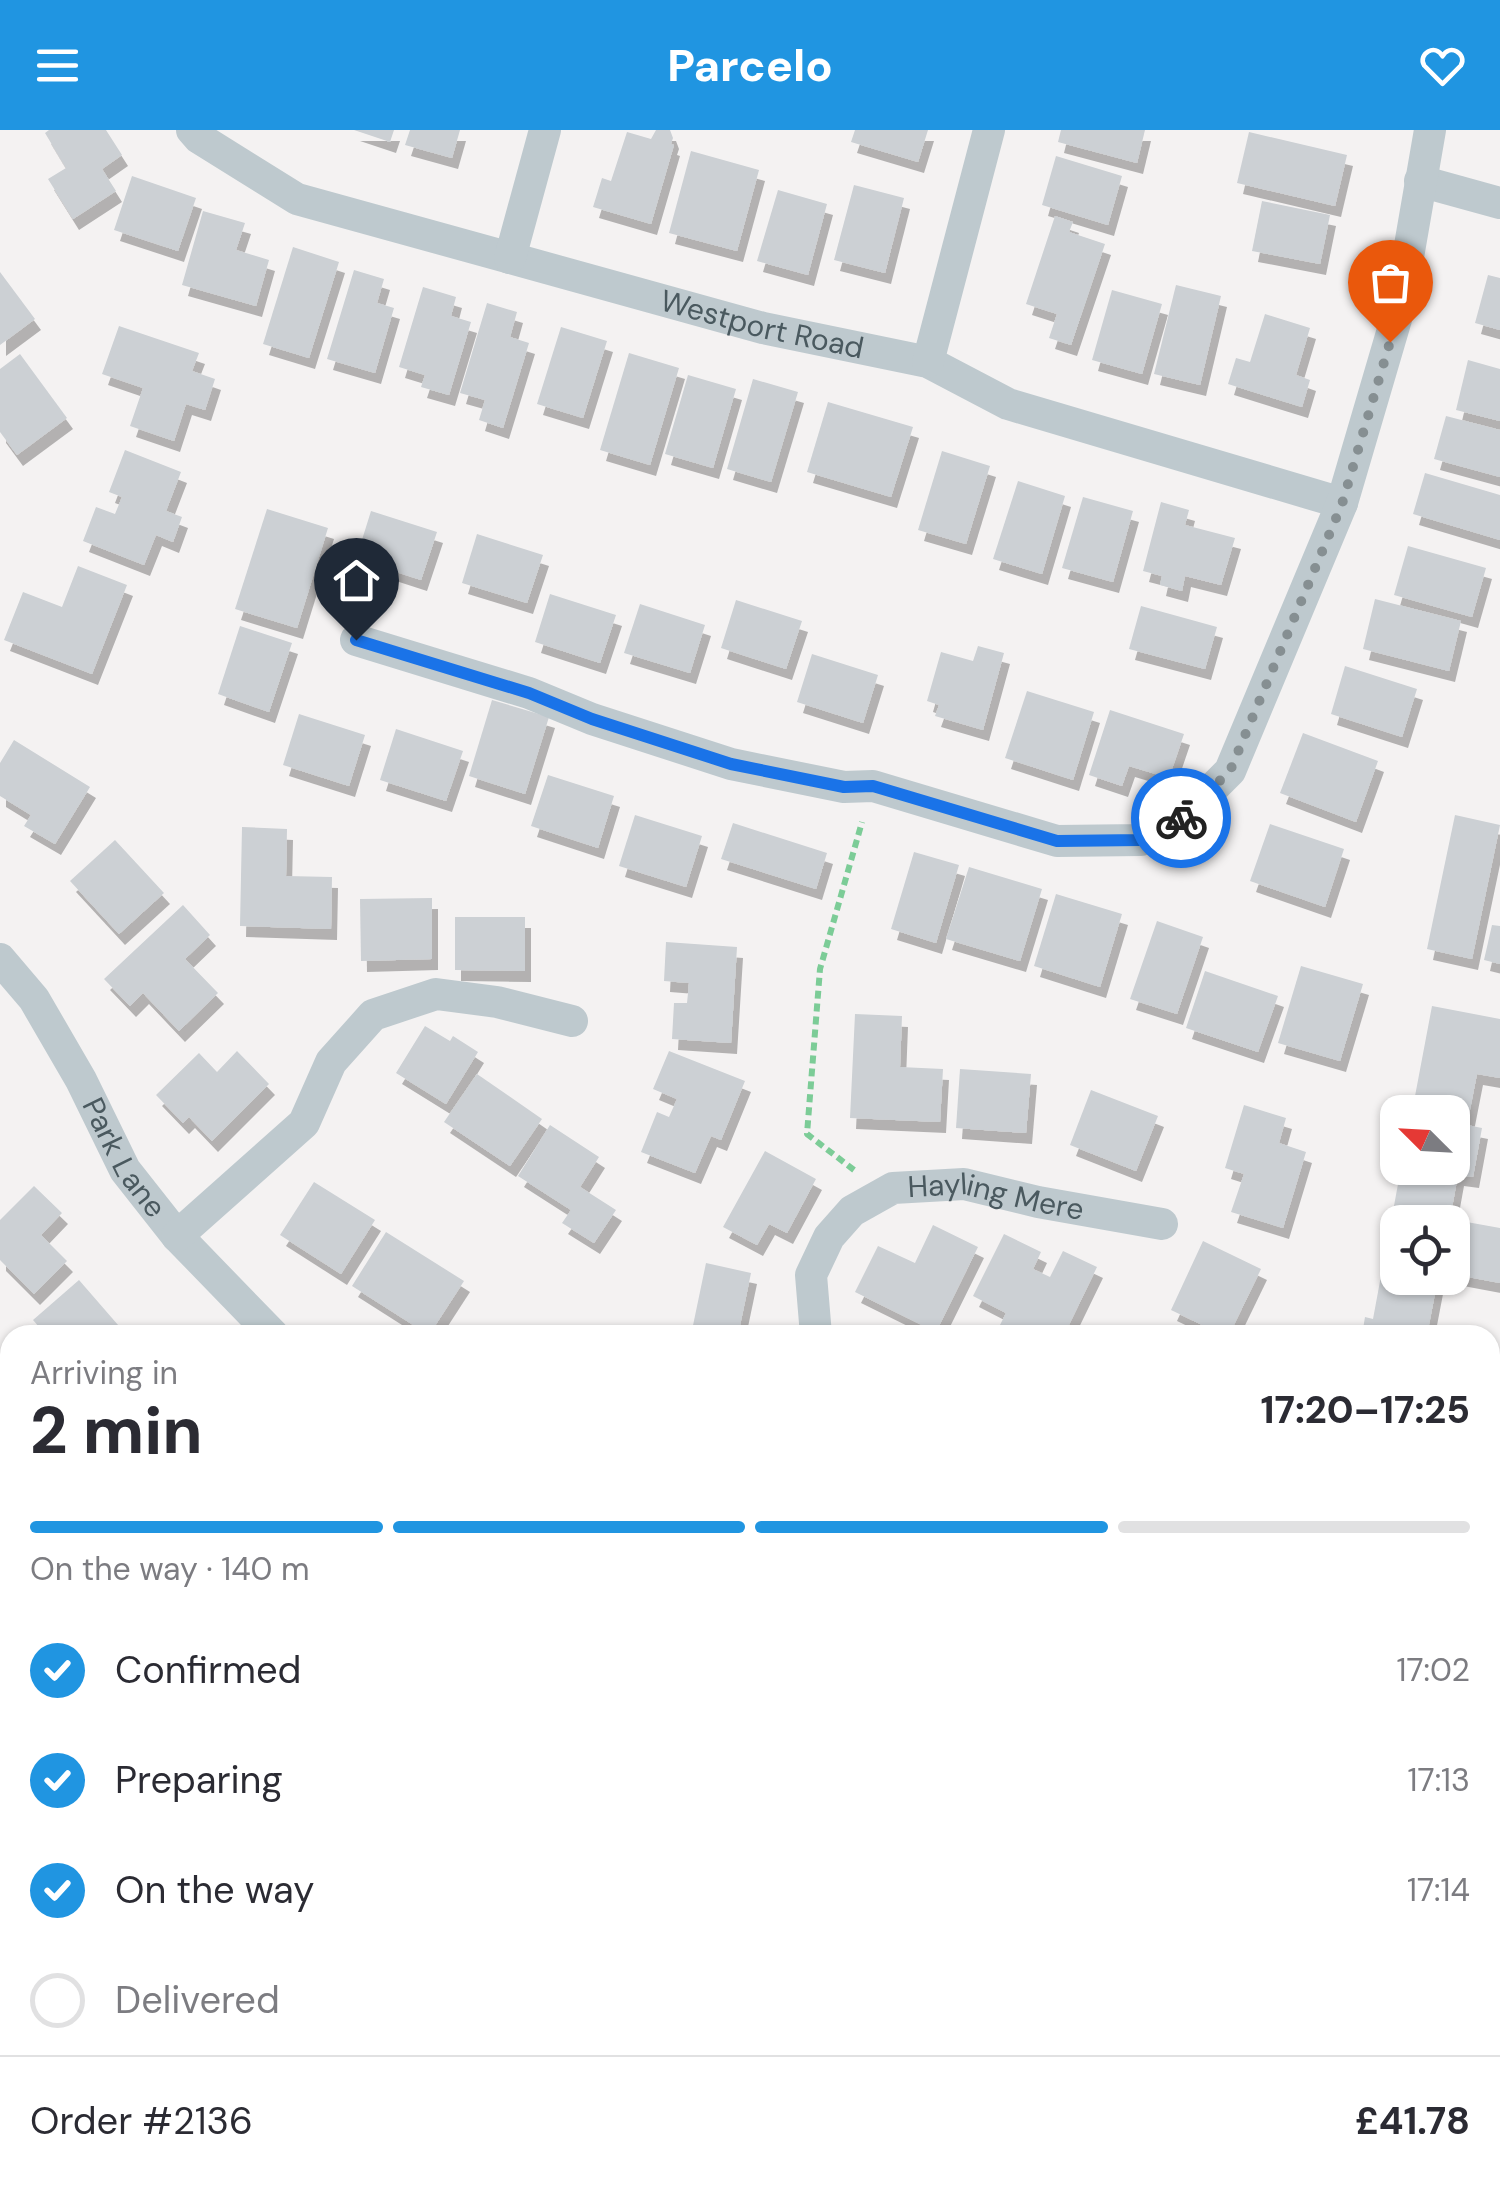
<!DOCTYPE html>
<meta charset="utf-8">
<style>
:root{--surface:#fff;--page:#f2f2f3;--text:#2b2b33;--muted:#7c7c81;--line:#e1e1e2;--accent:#2095e1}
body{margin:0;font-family:"DM Sans",sans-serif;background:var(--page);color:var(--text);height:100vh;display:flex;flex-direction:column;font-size:38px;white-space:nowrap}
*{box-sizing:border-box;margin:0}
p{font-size:32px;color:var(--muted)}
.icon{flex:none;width:55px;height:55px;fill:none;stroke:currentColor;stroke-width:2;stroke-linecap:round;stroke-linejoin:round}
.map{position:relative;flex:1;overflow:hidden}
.side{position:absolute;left:0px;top:1195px;width:1500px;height:882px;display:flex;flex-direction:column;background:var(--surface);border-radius:30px 30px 0 0;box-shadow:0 2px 8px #0004}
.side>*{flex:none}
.needle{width:65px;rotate:294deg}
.tools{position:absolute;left:1380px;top:965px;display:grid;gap:20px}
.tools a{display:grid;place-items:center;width:90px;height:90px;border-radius:20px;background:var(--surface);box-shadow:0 2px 8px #0004;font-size:50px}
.pin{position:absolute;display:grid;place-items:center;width:85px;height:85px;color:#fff;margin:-102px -42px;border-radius:50% 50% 50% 0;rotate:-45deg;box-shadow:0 0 10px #0007}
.pin .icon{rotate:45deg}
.courier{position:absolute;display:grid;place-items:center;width:100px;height:100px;margin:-50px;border:8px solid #1a73e8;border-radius:50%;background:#fff;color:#222;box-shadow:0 2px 12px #0007}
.headline em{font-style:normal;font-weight:800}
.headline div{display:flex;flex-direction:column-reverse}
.headline{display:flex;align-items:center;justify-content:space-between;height:170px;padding:0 30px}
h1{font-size:65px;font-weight:800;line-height:75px}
.bar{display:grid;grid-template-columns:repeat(4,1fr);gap:15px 10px;align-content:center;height:120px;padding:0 30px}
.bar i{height:12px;border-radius:8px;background:var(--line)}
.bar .on{background:var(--accent)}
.bar p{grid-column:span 4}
.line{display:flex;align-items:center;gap:25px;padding:0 30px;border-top:2px solid var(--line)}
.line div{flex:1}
ol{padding:0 30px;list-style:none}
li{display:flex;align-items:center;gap:30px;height:110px}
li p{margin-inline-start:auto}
li .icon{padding:10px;border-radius:50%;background:var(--accent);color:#fff;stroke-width:4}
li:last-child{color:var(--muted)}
li i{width:55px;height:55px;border:5px solid var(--line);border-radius:50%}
header{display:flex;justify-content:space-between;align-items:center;height:130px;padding:0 30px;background:var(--accent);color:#fff;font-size:45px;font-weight:800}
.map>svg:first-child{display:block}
.building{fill:#ccd0d4;filter:url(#shadow)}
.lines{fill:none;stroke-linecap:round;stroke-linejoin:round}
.path{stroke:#7ccc97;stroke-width:6;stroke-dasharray:8 5;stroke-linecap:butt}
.street{stroke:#bec9ce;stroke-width:32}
.done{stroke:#868f92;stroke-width:10;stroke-dasharray:0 18}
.route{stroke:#1a73e8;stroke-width:12}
.labels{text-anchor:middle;stroke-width:10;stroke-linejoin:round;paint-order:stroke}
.street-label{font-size:30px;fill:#4a595f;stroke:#fff}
</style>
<header><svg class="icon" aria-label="menu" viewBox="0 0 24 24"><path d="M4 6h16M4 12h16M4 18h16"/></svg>Parcelo<svg class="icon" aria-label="heart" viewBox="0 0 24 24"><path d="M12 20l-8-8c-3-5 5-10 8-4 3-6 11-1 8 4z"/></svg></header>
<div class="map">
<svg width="1500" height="2077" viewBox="0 0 1500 2077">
<defs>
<filter id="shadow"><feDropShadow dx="6" dy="11" stdDeviation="0" flood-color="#0004"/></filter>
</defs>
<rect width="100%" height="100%" fill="#f4f2f2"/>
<g class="building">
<path d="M 49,0 L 106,0 L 122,25 L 102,39 L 116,61 L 73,89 L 48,49 L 66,38 L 45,3 Z"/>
<path d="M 354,0 L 394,0 L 390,12 Z"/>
<path d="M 410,0 L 460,0 L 452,28 L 405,15 Z"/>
<path d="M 656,0 L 670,0 L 673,8 L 671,14 L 674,15 L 651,94 L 593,77 L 602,48 L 611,51 L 627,2 L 651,9 Z"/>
<path d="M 855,0 L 928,0 L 918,32 L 851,12 Z"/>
<path d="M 1061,0 L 1145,0 L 1137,33 L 1058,12 Z"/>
<path d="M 1249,2 L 1347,25 L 1335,76 L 1237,53 Z"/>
<path d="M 691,21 L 759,40 L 737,121 L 669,103 Z"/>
<path d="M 1056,26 L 1122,46 L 1108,95 L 1042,75 Z"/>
<path d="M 132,46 L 196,68 L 178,121 L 114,100 Z"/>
<path d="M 854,55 L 904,68 L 885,143 L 834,130 Z"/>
<path d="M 778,60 L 827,74 L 808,145 L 757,131 Z"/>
<path d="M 1262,71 L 1330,85 L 1320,134 L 1252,121 Z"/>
<path d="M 203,81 L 245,93 L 236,120 L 269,130 L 256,176 L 182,155 Z"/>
<path d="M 1055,86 L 1073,92 L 1069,102 L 1105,114 L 1071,215 L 1049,208 L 1057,184 L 1026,174 Z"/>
<path d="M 293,117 L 339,132 L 309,228 L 263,214 Z"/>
<path d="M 354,140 L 384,149 L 377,173 L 394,178 L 375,243 L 327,229 Z"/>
<path d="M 0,142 L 35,189 L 0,215 Z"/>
<path d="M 1488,145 L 1500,148 L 1500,200 L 1475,193 Z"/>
<path d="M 1176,155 L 1221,166 L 1200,255 L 1154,244 Z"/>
<path d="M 423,157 L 456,167 L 451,186 L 471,192 L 449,265 L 421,257 L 425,245 L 399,237 Z"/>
<path d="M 1112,160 L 1162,174 L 1142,244 L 1092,230 Z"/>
<path d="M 487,173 L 517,182 L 510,207 L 529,213 L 503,298 L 479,290 L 485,270 L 460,263 Z"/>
<path d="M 1265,184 L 1310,198 L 1296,245 L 1310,250 L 1302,277 L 1228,254 L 1236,228 L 1250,232 Z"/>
<path d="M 119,196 L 199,223 L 192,241 L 215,249 L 205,280 L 186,274 L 174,311 L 130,296 L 143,258 L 102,244 Z"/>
<path d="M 561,197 L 607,211 L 583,288 L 537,274 Z"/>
<path d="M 629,223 L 679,238 L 650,335 L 600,320 Z"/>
<path d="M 20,224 L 67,288 L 17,325 L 0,302 L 0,239 Z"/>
<path d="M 1468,230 L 1500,239 L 1500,291 L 1456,280 Z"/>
<path d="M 688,245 L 736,259 L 713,338 L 665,324 Z"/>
<path d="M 753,249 L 798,262 L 771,352 L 727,339 Z"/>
<path d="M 828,272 L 913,297 L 891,367 L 807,342 Z"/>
<path d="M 1446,286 L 1500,300 L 1500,347 L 1434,329 Z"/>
<path d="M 125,320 L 181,342 L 166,381 L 182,387 L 173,412 L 156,405 L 144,435 L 83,411 L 96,377 L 115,384 L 122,367 L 109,362 Z"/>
<path d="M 942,321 L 990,336 L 966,414 L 918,400 Z"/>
<path d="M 1425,343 L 1500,365 L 1500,410 L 1413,384 Z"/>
<path d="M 1018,351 L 1065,366 L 1042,444 L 993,429 Z"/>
<path d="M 1083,367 L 1133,381 L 1113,452 L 1062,438 Z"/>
<path d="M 1161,372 L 1189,380 L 1185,395 L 1235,408 L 1221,455 L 1185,446 L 1182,461 L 1160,455 L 1162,446 L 1143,441 Z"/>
<path d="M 267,379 L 328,398 L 297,498 L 235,479 Z"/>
<path d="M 371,381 L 437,402 L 421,450 L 356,429 Z"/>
<path d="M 477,404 L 543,425 L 527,473 L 462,453 Z"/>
<path d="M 1408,416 L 1486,438 L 1472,487 L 1394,465 Z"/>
<path d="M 78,436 L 127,455 L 92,544 L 4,510 L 23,462 L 62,477 Z"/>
<path d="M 550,464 L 616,485 L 600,533 L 535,512 Z"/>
<path d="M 1375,469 L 1461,491 L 1449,541 L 1363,519 Z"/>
<path d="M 736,470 L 802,491 L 786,539 L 721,518 Z"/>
<path d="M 640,474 L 705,495 L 690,543 L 624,523 Z"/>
<path d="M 1141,476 L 1217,497 L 1205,539 L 1129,519 Z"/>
<path d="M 240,496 L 292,513 L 269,582 L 218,564 Z"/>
<path d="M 978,516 L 1004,523 L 983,600 L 935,586 L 939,575 L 927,571 L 941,522 L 973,531 Z"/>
<path d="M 812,524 L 878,545 L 863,593 L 797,572 Z"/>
<path d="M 1345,536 L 1417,559 L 1402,607 L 1331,584 Z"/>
<path d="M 1027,561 L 1094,582 L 1073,650 L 1005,628 Z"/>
<path d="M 492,570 L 549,587 L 525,664 L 469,646 Z"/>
<path d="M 1110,580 L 1184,604 L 1169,648 L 1129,636 L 1122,656 L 1089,645 Z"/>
<path d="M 299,584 L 365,605 L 349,656 L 283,635 Z"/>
<path d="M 396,599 L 463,621 L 446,671 L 380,650 Z"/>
<path d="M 1303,603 L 1378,631 L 1356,692 L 1280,663 Z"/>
<path d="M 14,610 L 90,657 L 55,714 L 24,696 L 31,685 L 0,666 L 0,633 Z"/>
<path d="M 548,645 L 614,666 L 598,718 L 531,696 Z"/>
<path d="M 635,685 L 702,706 L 686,757 L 619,736 Z"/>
<path d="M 1455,685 L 1500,695 L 1472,829 L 1427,819 Z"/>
<path d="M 733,693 L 827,723 L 816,759 L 721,729 Z"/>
<path d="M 1270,694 L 1344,719 L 1325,777 L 1250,751 Z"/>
<path d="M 242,697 L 287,699 L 286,746 L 332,747 L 331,799 L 240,796 Z"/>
<path d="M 115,710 L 164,763 L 119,804 L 70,751 Z"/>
<path d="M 914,722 L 959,735 L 936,813 L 891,799 Z"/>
<path d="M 969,737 L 1042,759 L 1020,831 L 946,809 Z"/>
<path d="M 1056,764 L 1122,784 L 1100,857 L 1034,836 Z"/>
<path d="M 432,768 L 432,829 L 361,831 L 360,769 Z"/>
<path d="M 183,775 L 210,805 L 185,829 L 218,863 L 179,901 L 143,863 L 130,876 L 104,849 Z"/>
<path d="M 455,787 L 525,787 L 525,841 L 455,840 Z"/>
<path d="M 1157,791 L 1203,807 L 1177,884 L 1130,869 Z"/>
<path d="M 1492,795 L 1500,796 L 1500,834 L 1484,830 Z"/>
<path d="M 666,812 L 737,817 L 731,913 L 672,909 L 674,873 L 687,873 L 689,853 L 664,851 Z"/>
<path d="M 1301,836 L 1363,854 L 1340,931 L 1278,913 Z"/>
<path d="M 1205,841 L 1278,866 L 1258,922 L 1186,898 Z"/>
<path d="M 1432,876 L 1500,889 L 1500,948 L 1477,944 L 1467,995 L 1482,998 L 1473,1047 L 1458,1045 L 1450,1089 L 1500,1098 L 1500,1153 L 1452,1144 L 1452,1092 L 1398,1092 L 1398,1148 L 1438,1148 L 1428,1200 L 1444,1205 L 1362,1205 L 1365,1187 L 1373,1189 L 1401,1038 L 1452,1038 L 1452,982 L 1412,982 Z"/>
<path d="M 855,884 L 902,886 L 900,937 L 943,939 L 940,992 L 850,988 Z"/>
<path d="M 425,896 L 450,911 L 453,906 L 478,922 L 446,974 L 396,943 Z"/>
<path d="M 237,921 L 269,954 L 212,1011 L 189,987 L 183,993 L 156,965 L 199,923 L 217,942 Z"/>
<path d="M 669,921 L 745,951 L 721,1010 L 711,1006 L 695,1043 L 641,1022 L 657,982 L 669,987 L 677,969 L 653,959 Z"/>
<path d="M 960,939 L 1031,944 L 1026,1003 L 956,998 Z"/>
<path d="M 477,944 L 542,989 L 510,1036 L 444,992 Z"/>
<path d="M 1091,960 L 1158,986 L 1136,1041 L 1070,1015 Z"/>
<path d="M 1244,975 L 1286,988 L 1279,1013 L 1306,1022 L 1283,1098 L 1231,1082 L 1244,1044 L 1225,1038 Z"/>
<path d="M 550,995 L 599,1027 L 580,1057 L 616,1080 L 594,1113 L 562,1093 L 571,1080 L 518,1046 Z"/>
<path d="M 765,1021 L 816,1049 L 787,1103 L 769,1094 L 757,1115 L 723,1097 Z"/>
<path d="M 314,1052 L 375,1090 L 341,1144 L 280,1105 Z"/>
<path d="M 34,1056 L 62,1083 L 41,1105 L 67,1131 L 34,1164 L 0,1130 L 0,1090 Z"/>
<path d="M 933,1095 L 978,1117 L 936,1202 L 855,1162 L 878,1116 L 915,1133 Z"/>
<path d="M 386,1102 L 464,1151 L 429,1205 L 352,1156 Z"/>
<path d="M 1004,1104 L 1041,1122 L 1033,1139 L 1050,1147 L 1063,1121 L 1097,1137 L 1064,1205 L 995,1205 L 1006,1183 L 973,1166 Z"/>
<path d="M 1203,1111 L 1261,1139 L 1229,1205 L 1223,1205 L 1171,1180 Z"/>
<path d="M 706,1133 L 751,1143 L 738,1205 L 691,1205 Z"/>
<path d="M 79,1150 L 125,1203 L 122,1205 L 46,1205 L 33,1190 Z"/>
<path d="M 0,1293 L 10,1304 L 10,1352 L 5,1347 L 0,1351 Z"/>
<path d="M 8,1419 L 10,1505 L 0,1514 L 0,1425 Z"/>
<path d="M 0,1694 L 10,1698 L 10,1773 L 0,1769 Z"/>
<path d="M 0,1930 L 10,1935 L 10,1993 L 0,1988 Z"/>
<path d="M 85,2068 L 168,2068 L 183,2077 L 88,2077 L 81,2073 Z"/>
<path d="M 324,2068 L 325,2077 L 284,2077 L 283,2069 Z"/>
<path d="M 339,2068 L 388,2068 L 389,2077 L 340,2077 Z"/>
<path d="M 448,2068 L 499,2068 L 500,2077 L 449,2077 Z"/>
<path d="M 703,2068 L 743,2068 L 756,2077 L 696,2077 Z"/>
<path d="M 1008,2068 L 1060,2068 L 1057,2077 L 1034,2077 Z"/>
<path d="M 1122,2068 L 1153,2068 L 1161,2071 L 1159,2077 L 1118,2077 Z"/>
<path d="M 1206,2068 L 1247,2068 L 1244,2077 L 1213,2077 L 1204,2074 Z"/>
<path d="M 1435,2068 L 1464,2068 L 1476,2071 L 1474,2077 L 1433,2077 Z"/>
</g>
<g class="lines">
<path class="path" d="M 854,1040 L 807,1004 L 820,839 L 862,692"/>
<g class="street">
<path id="s1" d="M 192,0 L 199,8 L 297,69 L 763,198 L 928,232 L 1008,274 L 1342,373"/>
<path d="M 1420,51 L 1500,73"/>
<path d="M 510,128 L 545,0"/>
<path d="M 928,232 L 989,0"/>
<path d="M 356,510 L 529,563 L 592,589 L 731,634 L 844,657 L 873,656 L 1057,711 L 1141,710 L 1186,685 L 1230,641 L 1342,373 L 1399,179 L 1430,0"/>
<path id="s2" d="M 0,829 L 34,869 L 81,950 L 125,1040 L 177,1106 L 273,1205"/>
<path d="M 177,1106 L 304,993 L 331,932 L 373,885 L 436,864 L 497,872 L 572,891"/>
<path id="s3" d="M 816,1205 L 811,1145 L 829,1107 L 852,1081 L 893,1058 L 964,1054 L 1038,1072 L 1162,1094"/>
<path d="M 1490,1546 L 1500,1551"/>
<path d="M 0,1630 L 10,1631"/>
<path d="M 581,2068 L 584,2077"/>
<path d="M 263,2077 L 264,2068"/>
<path d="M 954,2077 L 954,2068"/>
</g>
</g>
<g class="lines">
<path class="done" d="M 1181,688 L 1230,641 L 1342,374 L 1390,212"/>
<path class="route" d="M 356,510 L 529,563 L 592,589 L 731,634 L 844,657 L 873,656 L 1057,711 L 1141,710 L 1181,688"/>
</g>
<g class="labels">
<g class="street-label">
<text dy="10" stroke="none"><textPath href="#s1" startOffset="608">Westport Road</textPath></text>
<text dy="10" stroke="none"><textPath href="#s2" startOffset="235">Park Lane</textPath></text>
<text dy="10" stroke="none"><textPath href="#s3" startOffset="288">Hayling Mere</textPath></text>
</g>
</g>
</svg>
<div class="tools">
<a><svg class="needle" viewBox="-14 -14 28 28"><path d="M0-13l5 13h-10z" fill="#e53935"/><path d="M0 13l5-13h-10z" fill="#7c7c81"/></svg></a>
<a><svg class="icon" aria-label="locate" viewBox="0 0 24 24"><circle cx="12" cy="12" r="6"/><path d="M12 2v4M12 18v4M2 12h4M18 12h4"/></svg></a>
</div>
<div class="pin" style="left:1390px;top:212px;background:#ea580c"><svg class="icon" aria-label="bag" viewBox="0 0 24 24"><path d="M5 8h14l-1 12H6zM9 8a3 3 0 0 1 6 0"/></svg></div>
<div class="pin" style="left:356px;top:510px;background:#1f2937"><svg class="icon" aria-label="home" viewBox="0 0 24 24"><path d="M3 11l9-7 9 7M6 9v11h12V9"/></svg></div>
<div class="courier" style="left:1181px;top:688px"><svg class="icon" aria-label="bike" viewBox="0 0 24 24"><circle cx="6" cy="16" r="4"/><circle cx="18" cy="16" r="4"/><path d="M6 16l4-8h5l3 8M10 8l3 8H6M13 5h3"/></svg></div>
<section class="side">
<div class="headline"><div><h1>2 min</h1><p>Arriving in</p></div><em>17:20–17:25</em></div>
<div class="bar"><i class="on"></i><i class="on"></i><i class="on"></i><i></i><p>On the way · 140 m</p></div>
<ol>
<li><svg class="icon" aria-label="check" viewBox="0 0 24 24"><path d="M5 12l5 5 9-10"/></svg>Confirmed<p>17:02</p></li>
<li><svg class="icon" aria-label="check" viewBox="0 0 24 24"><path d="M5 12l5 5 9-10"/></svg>Preparing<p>17:13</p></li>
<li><svg class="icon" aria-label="check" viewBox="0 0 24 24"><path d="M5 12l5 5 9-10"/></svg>On the way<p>17:14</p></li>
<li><i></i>Delivered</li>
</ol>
<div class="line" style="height:130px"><div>Order #2136</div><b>£41.78</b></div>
</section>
</div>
